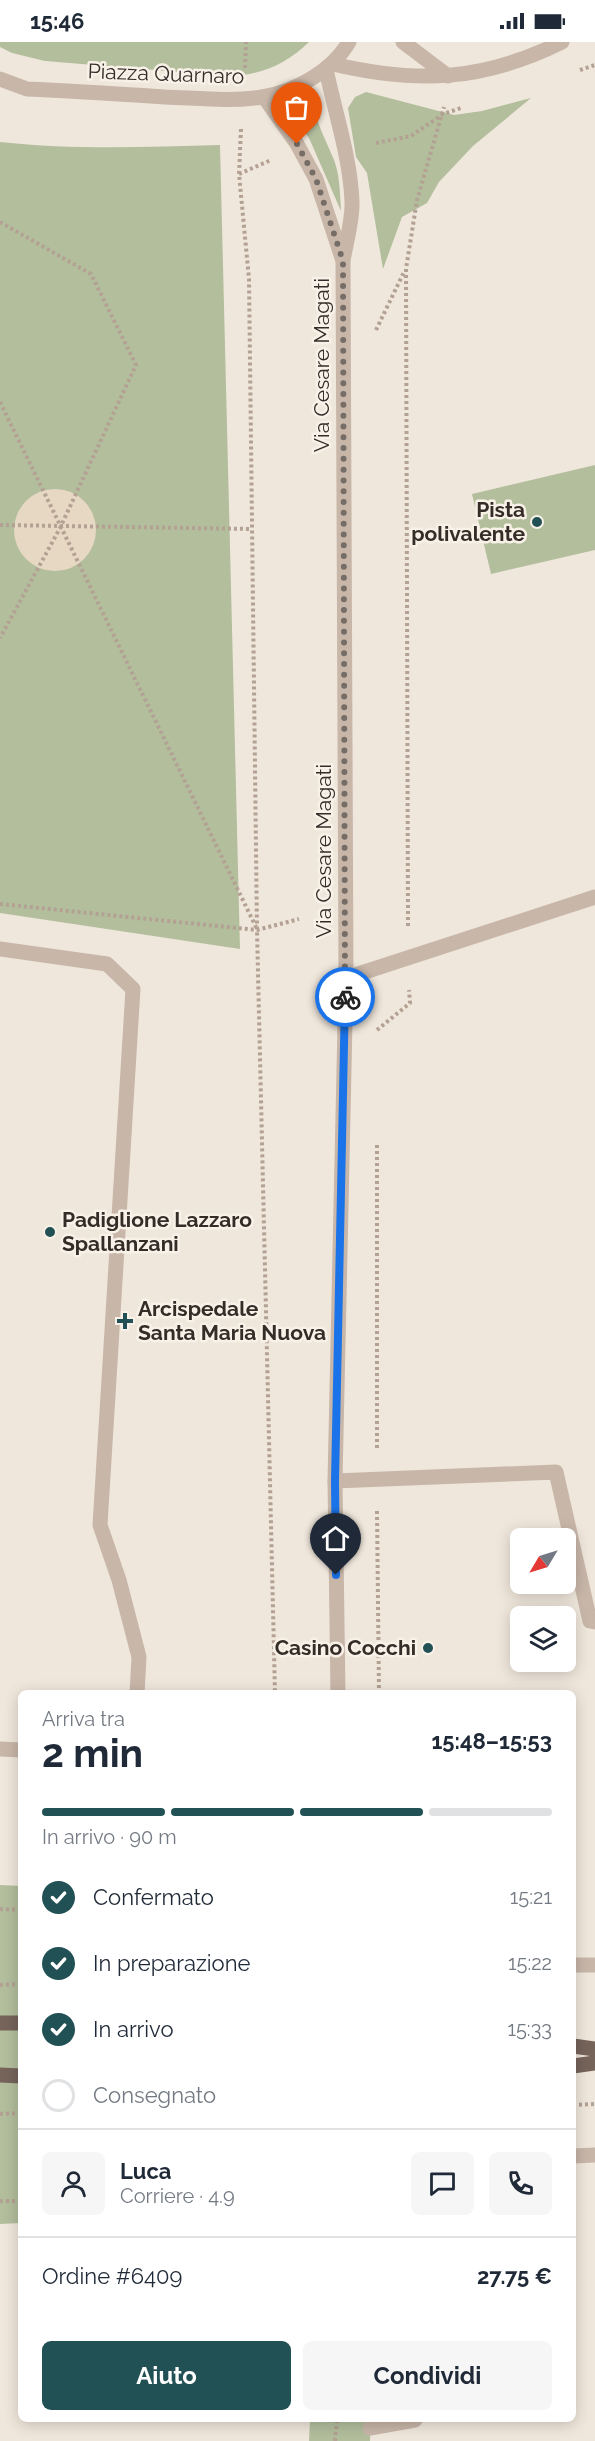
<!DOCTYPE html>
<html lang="it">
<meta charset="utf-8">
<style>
:root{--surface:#fff;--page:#f6f6f7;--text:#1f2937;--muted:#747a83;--line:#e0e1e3;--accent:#215154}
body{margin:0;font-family:Raleway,sans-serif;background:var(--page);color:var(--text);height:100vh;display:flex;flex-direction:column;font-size:22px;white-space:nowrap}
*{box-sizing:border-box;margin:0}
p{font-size:20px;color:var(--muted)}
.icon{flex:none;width:33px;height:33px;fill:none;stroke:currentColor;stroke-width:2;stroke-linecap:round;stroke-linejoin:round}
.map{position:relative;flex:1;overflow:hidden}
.details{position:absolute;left:18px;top:1648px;width:558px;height:732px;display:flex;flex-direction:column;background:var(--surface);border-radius:9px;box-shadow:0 3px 15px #0003}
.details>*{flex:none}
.needle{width:39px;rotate:232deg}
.buttons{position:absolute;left:510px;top:1486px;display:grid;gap:12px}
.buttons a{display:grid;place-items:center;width:66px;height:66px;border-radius:9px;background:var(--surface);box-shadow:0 3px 15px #0003;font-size:30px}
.pin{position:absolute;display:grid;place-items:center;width:51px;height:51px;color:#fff;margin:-62px -26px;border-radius:50% 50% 50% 0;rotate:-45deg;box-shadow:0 0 6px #0007}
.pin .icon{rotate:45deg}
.courier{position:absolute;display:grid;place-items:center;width:60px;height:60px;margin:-30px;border:4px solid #1a73e8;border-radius:50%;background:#fff;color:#222;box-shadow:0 2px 8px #0007}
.headline em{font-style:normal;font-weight:700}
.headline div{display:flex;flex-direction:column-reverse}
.headline{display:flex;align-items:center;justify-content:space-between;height:102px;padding:0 24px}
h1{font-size:39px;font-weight:700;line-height:45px}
.bar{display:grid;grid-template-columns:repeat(4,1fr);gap:9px 6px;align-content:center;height:72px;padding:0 24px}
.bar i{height:8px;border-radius:4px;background:var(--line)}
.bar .active{background:var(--accent)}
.bar p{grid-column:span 4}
.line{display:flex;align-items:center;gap:15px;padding:0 24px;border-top:2px solid var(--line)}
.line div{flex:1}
.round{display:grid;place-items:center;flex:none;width:63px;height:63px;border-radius:9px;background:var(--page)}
ol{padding:0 24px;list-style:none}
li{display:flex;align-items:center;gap:18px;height:66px}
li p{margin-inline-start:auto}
li .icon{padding:6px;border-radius:50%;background:var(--accent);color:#fff;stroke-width:4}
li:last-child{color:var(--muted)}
li i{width:33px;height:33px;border:3px solid var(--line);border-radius:50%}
.cta{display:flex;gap:12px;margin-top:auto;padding:12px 24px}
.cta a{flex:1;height:69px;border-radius:9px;background:var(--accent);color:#fff;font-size:24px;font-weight:700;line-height:69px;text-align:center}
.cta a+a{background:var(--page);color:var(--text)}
.status{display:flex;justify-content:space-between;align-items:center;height:42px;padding:0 30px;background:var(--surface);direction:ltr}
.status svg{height:16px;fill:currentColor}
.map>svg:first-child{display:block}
.green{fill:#b3be9d}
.plaza{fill:#e7d8c4}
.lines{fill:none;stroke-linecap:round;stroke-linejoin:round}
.path{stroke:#b3a193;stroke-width:4;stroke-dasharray:3 3;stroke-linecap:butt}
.minor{stroke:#c8b7a9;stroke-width:15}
.major{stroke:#76645a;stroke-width:15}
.done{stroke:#766d67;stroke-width:6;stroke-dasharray:0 10.8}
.route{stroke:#1a73e8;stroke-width:8}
.poi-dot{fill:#215154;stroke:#f8f1e8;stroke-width:2}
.labels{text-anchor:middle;stroke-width:5;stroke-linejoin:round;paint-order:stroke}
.street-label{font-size:21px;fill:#352c28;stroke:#f8f1e8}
.poi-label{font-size:21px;font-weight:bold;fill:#352c28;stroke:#f8f1e8;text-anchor:end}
</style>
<div class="status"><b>15:46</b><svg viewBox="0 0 49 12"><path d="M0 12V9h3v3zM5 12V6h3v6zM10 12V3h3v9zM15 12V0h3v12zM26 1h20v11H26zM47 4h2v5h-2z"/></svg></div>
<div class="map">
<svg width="595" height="2399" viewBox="0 0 595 2399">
<rect width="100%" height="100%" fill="#f0e7dc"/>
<g class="green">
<path d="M 0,0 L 309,0 C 285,23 261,33 228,34 L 45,19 L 12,11 L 0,5 Z"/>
<path d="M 366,50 L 454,73 L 482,69 L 531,56 L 473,104 L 439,140 L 427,161 L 402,175 L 383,227 L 367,131 L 356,115 L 348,66 L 355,55 Z"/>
<path d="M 313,60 C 316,81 326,98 334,118 C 340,134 340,152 341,169 L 309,96 L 290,72 Z"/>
<path d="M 0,100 C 74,108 146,105 220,103 L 240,907 L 0,871 Z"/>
<path d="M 595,423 L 595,508 L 491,532 L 472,452 Z"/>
<path d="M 0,1843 L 21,1844 L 21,2181 L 0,2182 Z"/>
<path d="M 310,2378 L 371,2378 L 370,2399 L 309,2399 Z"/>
</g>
<circle class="plaza" cx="55" cy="488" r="41"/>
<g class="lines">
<g class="path">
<path d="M 245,26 L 246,0"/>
<path d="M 580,28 L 595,23"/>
<path d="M 241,87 L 239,132 L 249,237 L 257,888 L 275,1652"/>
<path d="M 376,101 L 411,94 L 443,72 L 461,66"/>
<path d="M 239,132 L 271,118"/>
<path d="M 0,180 L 91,232 L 136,323 L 60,486 L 0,596"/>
<path d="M 376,288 L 404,230"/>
<path d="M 0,360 L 256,885"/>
<path d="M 0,483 L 252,487"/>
<path d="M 0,862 L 257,888 L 299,877"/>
<path d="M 408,884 L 406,227 L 417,158 L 444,65"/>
<path d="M 377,988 L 410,961 L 409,948"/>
<path d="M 377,1103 L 377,1408"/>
<path d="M 377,1469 L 379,1652"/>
<path d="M 0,1867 L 21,1868"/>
<path d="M 0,1943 L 21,1942"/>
<path d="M 573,2063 L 595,2062"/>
<path d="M 0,2072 L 21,2071"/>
<path d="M 0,2159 L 21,2159"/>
<path d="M 335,2399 L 337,2378"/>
</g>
<g class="minor">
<path d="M 403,0 L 448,34"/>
<path d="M 333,22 C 418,42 483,39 562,0"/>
<path d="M 326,27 C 335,71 350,114 352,159 C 353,178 346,200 343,219 L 346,936 L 335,1439 L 338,1652"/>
<path d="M 0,37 L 27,47 C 73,49 119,52 165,55 C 197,56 230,60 262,55 C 295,50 332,29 349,0"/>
<path d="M 264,55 L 297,102 L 316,137 L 342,216"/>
<path d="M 0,907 L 107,922 L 133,947 L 100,1483 L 119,1538 L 139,1615 L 137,1652"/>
<path d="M 346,936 L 595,855"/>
<path d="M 335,1439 L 556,1430 L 590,1579 L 595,1580"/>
<path d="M 0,1707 L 21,1708"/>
<path d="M 573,1923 L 595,1923"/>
<path d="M 573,2114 L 595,2113"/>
<path d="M 370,2386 L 415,2378"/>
</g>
<g class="major">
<path d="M 0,1981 L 21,1981"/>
<path d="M 573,2004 L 595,2007"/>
<path d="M 573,2024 L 595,2021"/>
<path d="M 0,2033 L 21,2034"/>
</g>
</g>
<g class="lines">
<path class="done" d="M 297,102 L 316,137 L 343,219 L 345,955"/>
<path class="route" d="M 336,1533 L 335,1439 L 345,955"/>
</g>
<g class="poi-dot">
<circle cx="537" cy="480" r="6"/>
<circle cx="50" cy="1190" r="6"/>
<path d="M122 1270h6v6h6v6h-6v6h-6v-6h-6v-6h6z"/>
<circle cx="428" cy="1606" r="6"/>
</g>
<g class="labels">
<g class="street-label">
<text transform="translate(166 32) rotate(2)" y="7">Piazza Quarnaro</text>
<text transform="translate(322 323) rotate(-90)" y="7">Via Cesare Magati</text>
<text transform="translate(324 809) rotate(-90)" y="7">Via Cesare Magati</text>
</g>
<g class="poi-label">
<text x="525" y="475">Pista<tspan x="525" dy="24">polivalente</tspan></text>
<text x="62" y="1185" text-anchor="start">Padiglione Lazzaro<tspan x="62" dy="24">Spallanzani</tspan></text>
<text x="138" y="1274" text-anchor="start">Arcispedale<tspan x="138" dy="24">Santa Maria Nuova</tspan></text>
<text x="416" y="1613">Casino Cocchi</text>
</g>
</g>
</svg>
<div class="buttons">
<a><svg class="needle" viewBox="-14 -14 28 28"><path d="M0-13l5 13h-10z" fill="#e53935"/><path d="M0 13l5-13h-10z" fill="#747a83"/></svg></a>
<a><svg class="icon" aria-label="layers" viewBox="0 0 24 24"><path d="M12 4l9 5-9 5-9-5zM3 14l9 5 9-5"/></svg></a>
</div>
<div class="pin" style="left:297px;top:102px;background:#ea580c"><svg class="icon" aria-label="bag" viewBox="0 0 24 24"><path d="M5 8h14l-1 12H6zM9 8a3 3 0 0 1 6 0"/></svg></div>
<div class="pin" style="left:336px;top:1533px;background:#1f2937"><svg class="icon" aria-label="home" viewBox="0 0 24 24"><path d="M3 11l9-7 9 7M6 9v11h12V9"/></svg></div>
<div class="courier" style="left:345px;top:955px"><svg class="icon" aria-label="bike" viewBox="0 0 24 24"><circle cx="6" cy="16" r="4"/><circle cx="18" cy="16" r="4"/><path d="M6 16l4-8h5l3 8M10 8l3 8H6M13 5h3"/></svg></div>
<section class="details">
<div class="headline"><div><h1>2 min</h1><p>Arriva tra</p></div><em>15:48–15:53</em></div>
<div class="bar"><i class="active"></i><i class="active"></i><i class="active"></i><i></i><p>In arrivo · 90 m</p></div>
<ol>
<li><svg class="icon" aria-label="check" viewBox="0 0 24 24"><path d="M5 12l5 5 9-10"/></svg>Confermato<p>15:21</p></li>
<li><svg class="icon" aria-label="check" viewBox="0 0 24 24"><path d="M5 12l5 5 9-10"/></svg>In preparazione<p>15:22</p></li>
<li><svg class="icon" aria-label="check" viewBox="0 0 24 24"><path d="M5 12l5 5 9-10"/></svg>In arrivo<p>15:33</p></li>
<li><i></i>Consegnato</li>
</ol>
<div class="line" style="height:108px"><a class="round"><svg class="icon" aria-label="person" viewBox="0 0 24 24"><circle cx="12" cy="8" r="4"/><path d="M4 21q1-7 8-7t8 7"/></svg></a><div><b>Luca</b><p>Corriere · 4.9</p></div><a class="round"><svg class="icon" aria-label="chat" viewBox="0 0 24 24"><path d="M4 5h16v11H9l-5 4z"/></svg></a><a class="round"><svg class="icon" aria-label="phone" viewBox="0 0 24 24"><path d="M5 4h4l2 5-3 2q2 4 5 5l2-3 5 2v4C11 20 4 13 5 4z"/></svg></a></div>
<div class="line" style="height:78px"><div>Ordine #6409</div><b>27.75 €</b></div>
<div class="cta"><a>Aiuto</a><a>Condividi</a></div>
</section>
</div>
